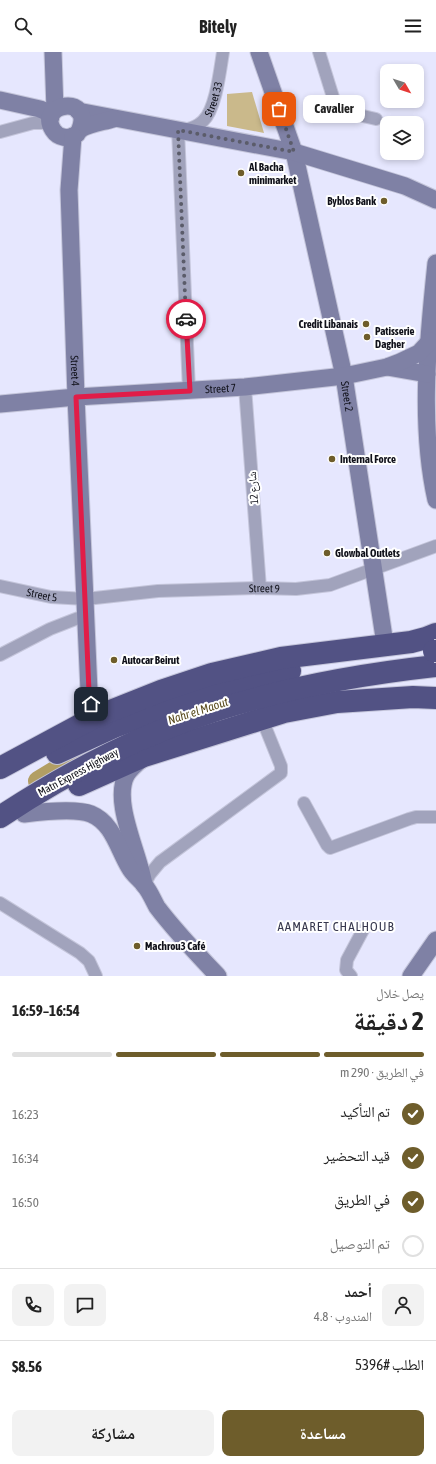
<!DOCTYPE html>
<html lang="ar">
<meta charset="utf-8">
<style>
:root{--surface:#fff;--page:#f2f2f2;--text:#222;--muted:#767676;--line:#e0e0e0;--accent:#6e5d2b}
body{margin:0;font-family:"Asap Condensed","Noto Naskh Arabic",sans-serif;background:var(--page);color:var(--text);direction:rtl;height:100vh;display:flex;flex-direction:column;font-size:15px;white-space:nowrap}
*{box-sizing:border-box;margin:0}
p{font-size:13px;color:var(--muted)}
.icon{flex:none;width:22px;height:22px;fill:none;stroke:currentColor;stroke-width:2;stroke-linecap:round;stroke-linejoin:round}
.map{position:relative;height:924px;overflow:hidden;direction:ltr}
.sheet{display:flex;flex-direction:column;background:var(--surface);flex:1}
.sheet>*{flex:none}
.needle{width:26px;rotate:129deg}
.controls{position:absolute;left:380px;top:12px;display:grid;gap:8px}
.controls a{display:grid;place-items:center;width:44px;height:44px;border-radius:8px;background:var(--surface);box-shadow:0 2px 6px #0003;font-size:20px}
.pin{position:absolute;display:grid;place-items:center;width:34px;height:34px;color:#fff;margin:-17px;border-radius:8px;box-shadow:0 2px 6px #0006}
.courier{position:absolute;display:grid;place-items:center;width:40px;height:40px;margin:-20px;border:3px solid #e11d48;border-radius:50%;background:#fff;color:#222;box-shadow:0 1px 5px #0007}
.bubble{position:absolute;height:28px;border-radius:8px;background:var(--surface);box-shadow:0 2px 6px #0003;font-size:13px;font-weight:700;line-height:28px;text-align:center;direction:rtl}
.summary em{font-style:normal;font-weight:700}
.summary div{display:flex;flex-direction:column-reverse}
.summary{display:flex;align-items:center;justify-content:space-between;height:68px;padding:0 12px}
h1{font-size:26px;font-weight:700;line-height:30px}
.bar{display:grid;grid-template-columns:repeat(4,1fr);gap:6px 4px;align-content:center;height:48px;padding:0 12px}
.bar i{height:5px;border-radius:3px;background:var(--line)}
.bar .selected{background:var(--accent)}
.bar p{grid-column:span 4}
.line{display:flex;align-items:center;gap:10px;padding:0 12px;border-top:1px solid var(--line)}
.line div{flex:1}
.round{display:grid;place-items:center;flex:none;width:42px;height:42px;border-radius:8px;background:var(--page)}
ol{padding:0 12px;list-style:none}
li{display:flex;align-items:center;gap:12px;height:44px}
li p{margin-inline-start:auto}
li .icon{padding:4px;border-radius:50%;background:var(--accent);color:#fff;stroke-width:4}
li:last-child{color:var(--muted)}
li i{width:22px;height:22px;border:2px solid var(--line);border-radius:50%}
.primary-button{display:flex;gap:8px;margin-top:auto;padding:8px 12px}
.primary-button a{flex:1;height:46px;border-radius:8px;background:var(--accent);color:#fff;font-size:16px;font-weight:700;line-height:46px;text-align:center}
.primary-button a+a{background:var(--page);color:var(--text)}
header{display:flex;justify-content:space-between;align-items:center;height:52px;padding:0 12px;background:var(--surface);font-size:18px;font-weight:700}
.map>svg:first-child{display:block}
.green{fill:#cab98b}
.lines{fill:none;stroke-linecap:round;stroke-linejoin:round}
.river{stroke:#b29e64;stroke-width:20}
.street-casing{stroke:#c4c5da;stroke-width:14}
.secondary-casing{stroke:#c4c5da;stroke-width:19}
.highway-casing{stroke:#c4c5da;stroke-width:24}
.street{stroke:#a1a3bc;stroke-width:12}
.secondary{stroke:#7f81a5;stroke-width:17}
.highway{stroke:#525284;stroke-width:22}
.highway-bridge-casing{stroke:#c4c5da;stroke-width:24;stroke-linecap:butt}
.highway-bridge{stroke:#525284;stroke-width:22}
.done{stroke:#5b5c6a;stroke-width:4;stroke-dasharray:0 7.2}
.route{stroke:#e11d48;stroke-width:5}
.poi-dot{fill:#6e5d2b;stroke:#fff;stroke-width:1.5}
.labels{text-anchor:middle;stroke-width:4;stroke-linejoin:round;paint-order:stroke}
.street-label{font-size:11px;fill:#10111a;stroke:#fff}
.poi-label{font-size:11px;font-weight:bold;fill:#10111a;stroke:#fff;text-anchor:start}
.water-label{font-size:12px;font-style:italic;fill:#58491b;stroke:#fff}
.quarter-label{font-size:13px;letter-spacing:1px;fill:#37384e;stroke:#fff}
</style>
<header><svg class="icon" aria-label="menu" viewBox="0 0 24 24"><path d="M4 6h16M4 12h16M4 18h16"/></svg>Bitely<svg class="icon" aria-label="search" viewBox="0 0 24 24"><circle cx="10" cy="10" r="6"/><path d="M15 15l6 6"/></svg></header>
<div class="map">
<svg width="436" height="924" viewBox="0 0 436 924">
<rect width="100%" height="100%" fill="#e6e7fe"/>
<path class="green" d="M 252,40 L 264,81 L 227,74 L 227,42 Z"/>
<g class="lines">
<path class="river" d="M 38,729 L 96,694 L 143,677"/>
<defs>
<g id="street">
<path d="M 319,0 L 337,58 L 376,67"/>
<path d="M 178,77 L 189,339"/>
<path id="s1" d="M 183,78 C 190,77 197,75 203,69 C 216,57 220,18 223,0"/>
<path d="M 0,80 L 33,71 L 50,71"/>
<path d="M 245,335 L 260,536"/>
<path id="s2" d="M 0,534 L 51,545 L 86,547 L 158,539 L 260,536 L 296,537 L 330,533 L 436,494"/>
<path d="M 0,603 L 50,577 L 86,563"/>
<path d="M 304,751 L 327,793 L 330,796 L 409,767 L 416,765 L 436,765"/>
<path d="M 144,833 L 150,822 L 160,810 L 281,721 L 281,714 L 262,667"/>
<path d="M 0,851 L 80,901 L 89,909 L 96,924"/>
<path d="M 351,924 L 346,918 L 347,908 L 363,878"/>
</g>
<g id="secondary">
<path d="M 53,0 L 55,58"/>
<path id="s3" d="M 259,0 L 294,100 L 344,324 L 385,592"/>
<path d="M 0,48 L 40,57 L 45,59 L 51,65"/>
<path d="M 78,59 L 294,100 L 405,134 L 436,148"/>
<path d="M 80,77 C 93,42 36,51 53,78 C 58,86 69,88 77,82 C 77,81 80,78 81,77 C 89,72 103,70 113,67"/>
<path id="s4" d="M 73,84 L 69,138 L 76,345 L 89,639 L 93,666"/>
<path d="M 436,211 C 428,287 419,372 436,448"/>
<path d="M 387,315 L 427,322"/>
<path id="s5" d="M 0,352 L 76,345 L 245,335 L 344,324 L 387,315 L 400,310 L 419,301 L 430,289"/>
<path d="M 142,707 C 136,712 131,716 127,722 C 111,749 140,803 144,833"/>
<path d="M 24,762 C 40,760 76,756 91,762 C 113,771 118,797 129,815 C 133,823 140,827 145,834 C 150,840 153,848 157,855 C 175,879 197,902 218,924"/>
<path d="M 411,924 L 436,888"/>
</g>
<g id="highway">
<path d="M 57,701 L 114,675 L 189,647 L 290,619"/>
<path d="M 0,716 L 93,666 L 161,639 L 212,622 L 281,606 L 411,590 L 426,586 L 436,582"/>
<path d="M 79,733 L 144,704 L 284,660 L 337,650 L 413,645 L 436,646"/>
<path d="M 0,765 C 68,720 142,682 220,657 C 290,635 363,622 436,614"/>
</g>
</defs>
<use href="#street" class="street-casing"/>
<use href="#secondary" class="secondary-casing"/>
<use href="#highway" class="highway-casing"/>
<use href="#street" class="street"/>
<use href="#secondary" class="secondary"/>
<use href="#highway" class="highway"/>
<defs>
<path id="highway-bridge" d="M 434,599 L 436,599"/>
</defs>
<use href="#highway-bridge" class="highway-bridge-casing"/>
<use href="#highway-bridge" class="highway-bridge"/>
</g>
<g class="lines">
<path class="done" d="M 186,267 L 178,78 L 294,100 L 279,57"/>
<path class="route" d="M 91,652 L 89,639 L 76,345 L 190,339 L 186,267"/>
</g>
<g class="poi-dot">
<circle cx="241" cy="121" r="4"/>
<circle cx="384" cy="149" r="4"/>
<circle cx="366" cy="272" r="4"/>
<circle cx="367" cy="285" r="4"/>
<circle cx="332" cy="407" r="4"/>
<circle cx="327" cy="501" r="4"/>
<circle cx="114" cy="608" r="4"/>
<circle cx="137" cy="894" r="4"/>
</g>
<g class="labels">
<g class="street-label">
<text dy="4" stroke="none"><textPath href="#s1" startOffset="47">Street 33</textPath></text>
<text dy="4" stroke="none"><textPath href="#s4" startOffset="235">Street 4</textPath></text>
<text dy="4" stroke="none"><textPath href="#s5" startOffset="221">Street 7</textPath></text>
<text dy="4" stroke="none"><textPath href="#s3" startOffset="356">Street 2</textPath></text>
<text transform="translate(253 436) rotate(-94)" y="4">شارع 12</text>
<text dy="4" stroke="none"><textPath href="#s2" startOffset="266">Street 9</textPath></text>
<text dy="4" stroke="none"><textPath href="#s2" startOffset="43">Street 5</textPath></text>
<text transform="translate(78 720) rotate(-28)" y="4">Matn Express Highway</text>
</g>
<g class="poi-label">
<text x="249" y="119">Al Bacha<tspan x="249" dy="13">minimarket</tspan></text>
<text x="376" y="153" text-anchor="end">Byblos Bank</text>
<text x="358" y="276" text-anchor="end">Credit Libanais</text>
<text x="375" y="283">Patisserie<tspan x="375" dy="13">Dagher</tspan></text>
<text x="340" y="411">Internal Force</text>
<text x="335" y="505">Glowbal Outlets</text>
<text x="122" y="612">Autocar Beirut</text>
<text x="145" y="898">Machrou3 Café</text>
</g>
<g class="water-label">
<text transform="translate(198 659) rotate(-18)" y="4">Nahr el Maout</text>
</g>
<g class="quarter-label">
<text x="336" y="879">AAMARET CHALHOUB</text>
</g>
</g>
</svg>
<div class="controls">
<a><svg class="needle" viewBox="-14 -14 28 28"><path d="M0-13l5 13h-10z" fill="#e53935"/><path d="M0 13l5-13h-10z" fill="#767676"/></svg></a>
<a><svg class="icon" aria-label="layers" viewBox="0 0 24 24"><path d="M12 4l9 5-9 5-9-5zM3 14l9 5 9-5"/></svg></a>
</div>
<div class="pin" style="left:279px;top:57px;background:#ea580c"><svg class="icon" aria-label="bag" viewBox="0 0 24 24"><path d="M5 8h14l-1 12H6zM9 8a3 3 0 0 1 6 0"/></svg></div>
<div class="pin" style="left:91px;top:652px;background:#1f2937"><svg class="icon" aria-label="home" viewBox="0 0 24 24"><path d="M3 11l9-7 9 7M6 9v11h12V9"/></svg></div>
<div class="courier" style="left:186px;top:267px"><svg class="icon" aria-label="car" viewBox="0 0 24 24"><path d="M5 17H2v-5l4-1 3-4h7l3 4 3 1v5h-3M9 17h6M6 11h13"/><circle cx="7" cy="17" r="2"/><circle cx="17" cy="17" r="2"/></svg></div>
<div class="bubble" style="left:303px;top:43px;width:62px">Cavalier</div>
</div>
<section class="sheet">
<div class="summary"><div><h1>2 دقيقة</h1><p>يصل خلال</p></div><em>16:54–16:59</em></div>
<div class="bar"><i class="selected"></i><i class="selected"></i><i class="selected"></i><i></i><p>في الطريق · 290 m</p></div>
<ol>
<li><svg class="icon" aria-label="check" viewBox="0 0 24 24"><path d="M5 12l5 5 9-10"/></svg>تم التأكيد<p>16:23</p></li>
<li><svg class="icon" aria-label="check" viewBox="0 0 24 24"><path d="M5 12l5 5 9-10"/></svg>قيد التحضير<p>16:34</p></li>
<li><svg class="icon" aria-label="check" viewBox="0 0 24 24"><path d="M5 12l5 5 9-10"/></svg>في الطريق<p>16:50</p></li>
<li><i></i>تم التوصيل</li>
</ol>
<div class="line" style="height:72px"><a class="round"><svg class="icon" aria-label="person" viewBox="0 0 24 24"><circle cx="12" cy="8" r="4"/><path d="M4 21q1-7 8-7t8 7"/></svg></a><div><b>أحمد</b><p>المندوب · 4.8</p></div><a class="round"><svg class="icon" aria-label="chat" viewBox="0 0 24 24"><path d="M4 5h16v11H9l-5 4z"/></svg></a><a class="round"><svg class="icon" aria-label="phone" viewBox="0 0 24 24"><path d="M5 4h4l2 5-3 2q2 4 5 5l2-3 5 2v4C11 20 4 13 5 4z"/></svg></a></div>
<div class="line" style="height:52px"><div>الطلب #5396</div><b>$8.56</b></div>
<div class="primary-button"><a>مساعدة</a><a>مشاركة</a></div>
</section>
